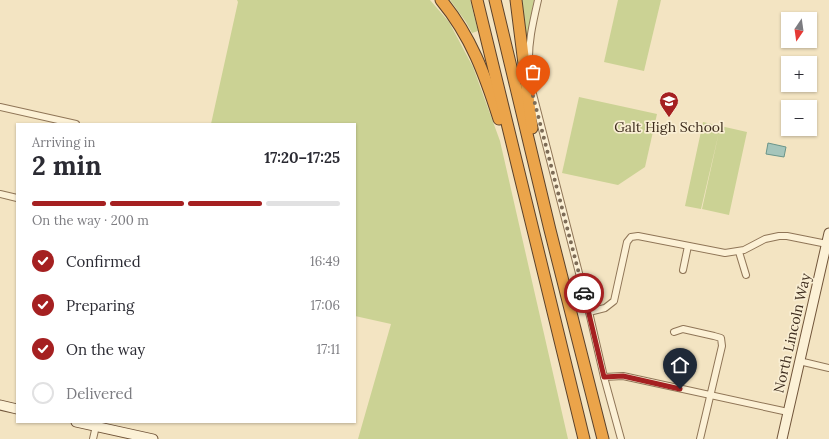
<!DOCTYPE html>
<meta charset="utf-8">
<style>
:root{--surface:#fff;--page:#f2f2f3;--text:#2b2b33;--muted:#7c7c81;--line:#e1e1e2;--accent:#a52021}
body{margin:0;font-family:Lora,serif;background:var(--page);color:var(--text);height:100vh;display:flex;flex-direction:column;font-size:15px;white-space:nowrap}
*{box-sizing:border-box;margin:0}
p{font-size:13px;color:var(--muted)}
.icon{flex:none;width:22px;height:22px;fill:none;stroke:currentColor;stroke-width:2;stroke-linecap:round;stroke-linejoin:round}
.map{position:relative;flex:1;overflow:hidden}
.side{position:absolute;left:16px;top:123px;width:340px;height:300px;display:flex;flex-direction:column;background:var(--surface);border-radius:0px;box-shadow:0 1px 3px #0004}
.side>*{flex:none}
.needle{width:26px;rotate:193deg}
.buttons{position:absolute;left:781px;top:12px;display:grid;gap:8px}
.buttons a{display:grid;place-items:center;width:36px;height:36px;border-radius:0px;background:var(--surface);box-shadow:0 1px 3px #0004;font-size:20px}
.pin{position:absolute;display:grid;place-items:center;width:34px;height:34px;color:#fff;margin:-41px -17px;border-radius:50% 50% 50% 0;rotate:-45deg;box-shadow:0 0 4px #0007}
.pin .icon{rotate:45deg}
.courier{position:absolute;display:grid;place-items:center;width:40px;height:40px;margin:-20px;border:3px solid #a52021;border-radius:50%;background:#fff;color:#222;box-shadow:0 1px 5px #0007}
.summary em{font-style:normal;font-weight:800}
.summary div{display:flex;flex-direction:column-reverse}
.summary{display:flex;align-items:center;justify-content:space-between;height:68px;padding:0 16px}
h1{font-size:26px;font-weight:800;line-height:30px}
.bar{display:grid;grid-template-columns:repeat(4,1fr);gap:6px 4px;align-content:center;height:48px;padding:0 16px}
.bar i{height:5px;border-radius:3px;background:var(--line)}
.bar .selected{background:var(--accent)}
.bar p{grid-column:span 4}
ol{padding:0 16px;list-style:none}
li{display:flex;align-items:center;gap:12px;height:44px}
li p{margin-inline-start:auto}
li .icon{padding:4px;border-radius:50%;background:var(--accent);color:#fff;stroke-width:4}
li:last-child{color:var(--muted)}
li i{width:22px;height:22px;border:2px solid var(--line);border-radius:50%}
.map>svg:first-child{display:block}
.green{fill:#cbd294}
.water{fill:#a5c5bb;stroke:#6a958a}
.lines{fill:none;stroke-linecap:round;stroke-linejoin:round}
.street-casing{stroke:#8f7557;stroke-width:8}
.secondary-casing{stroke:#71553a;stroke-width:11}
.highway-casing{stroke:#5c422b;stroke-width:13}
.street{stroke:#fcf1d6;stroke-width:6}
.secondary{stroke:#fcf1d6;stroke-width:9}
.highway{stroke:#eba44a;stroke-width:11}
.done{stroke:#7d6c57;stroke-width:4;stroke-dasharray:0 7.2}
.route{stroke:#a52021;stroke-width:5}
.labels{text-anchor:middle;stroke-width:3.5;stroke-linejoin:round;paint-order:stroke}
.poi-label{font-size:14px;fill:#3d2c1d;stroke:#f9eed3}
.street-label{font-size:14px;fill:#3d2c1d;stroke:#f9eed3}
</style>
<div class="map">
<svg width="829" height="439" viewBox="0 0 829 439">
<rect width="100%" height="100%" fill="#f3e4c2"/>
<g class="green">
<path d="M 237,0 L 430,0 L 449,22 L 473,67 L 500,141 L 568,439 L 358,439 L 391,324 L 355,316 L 355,124 L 211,124 L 238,2 Z"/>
<path d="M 450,0 L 470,0 L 478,31 L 472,33 L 466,22 Z"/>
<path d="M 522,0 L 534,0 L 529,27 L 527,52 Z"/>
<path d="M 618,0 L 661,0 L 644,71 L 604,62 Z"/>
<path d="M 579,97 L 657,114 L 645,167 L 618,185 L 562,173 Z"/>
<path d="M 703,122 L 747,132 L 729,215 L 702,209 L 719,132 L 701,209 L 685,206 Z"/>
</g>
<path class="water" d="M 768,143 L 786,147 L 784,157 L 766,154 Z"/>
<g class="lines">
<defs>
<g id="street">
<path d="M 529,65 C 528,43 533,22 538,0"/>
<path d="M 532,90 L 589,312 L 604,377 L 621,439"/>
<path d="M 0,107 L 76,124"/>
<path d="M 0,194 L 17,198"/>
<path d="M 739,252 L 746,275"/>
<path d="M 683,270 L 688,246"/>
<path d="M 589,312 L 605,308 L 614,301 L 627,242 L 631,237 L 638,236 L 725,253 L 744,250 L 765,239 L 779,236 L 787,236 L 827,244"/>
<path d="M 674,332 L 683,329 L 714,336 L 721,338 L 722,346 L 700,439"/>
<path d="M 799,361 L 829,368"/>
<path d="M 604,377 L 623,376 L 788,412"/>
<path d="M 93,439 L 96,426"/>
</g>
<g id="secondary">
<path d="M 0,405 L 17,409"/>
<path d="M 76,422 L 153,439"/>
<path d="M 782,439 L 829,233"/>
</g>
<g id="highway">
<path d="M 441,0 C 471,36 485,75 499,119"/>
<path d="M 477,0 L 584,439"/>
<path d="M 495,0 L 550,230 L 603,439"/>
<path d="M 516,0 L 532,128"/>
</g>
</defs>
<use href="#street" class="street-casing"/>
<use href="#secondary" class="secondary-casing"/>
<use href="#highway" class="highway-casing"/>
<use href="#street" class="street"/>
<use href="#secondary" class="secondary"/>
<use href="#highway" class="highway"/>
</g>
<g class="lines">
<path class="done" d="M 533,96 L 584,293"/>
<path class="route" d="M 584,293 L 604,377 L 623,376 L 680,389"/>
</g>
<defs>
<symbol id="school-pin" viewBox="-11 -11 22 30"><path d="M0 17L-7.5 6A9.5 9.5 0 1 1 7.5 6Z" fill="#a52021" stroke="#f9eed3"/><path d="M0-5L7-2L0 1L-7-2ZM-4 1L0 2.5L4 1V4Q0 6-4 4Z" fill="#fff"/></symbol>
</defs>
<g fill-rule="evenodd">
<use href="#school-pin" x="658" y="90" width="22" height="30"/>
</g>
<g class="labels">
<g class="poi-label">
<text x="669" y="132">Galt High School</text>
</g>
<g class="street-label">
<text transform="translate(792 333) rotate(-77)" y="5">North Lincoln Way</text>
</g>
</g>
</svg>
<div class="buttons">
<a><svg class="needle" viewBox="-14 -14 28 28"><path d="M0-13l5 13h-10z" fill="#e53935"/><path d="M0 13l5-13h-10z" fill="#7c7c81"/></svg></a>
<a>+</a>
<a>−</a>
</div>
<div class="pin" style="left:533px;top:96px;background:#ea580c"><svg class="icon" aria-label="bag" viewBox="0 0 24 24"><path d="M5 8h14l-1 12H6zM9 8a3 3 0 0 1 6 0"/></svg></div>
<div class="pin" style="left:680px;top:389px;background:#1f2937"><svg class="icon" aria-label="home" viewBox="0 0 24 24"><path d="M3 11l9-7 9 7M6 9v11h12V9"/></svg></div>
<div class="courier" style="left:584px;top:293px"><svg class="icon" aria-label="car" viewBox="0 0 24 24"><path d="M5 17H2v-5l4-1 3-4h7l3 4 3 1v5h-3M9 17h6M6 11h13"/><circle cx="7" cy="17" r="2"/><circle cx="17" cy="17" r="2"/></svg></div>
<section class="side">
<div class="summary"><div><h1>2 min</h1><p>Arriving in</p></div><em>17:20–17:25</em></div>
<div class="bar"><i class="selected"></i><i class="selected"></i><i class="selected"></i><i></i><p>On the way · 200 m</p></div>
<ol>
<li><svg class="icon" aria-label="check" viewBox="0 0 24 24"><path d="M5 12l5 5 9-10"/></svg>Confirmed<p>16:49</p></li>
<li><svg class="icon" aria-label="check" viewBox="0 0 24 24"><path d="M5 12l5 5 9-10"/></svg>Preparing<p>17:06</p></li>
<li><svg class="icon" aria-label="check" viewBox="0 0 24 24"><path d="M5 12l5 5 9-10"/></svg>On the way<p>17:11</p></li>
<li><i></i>Delivered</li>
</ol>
</section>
</div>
